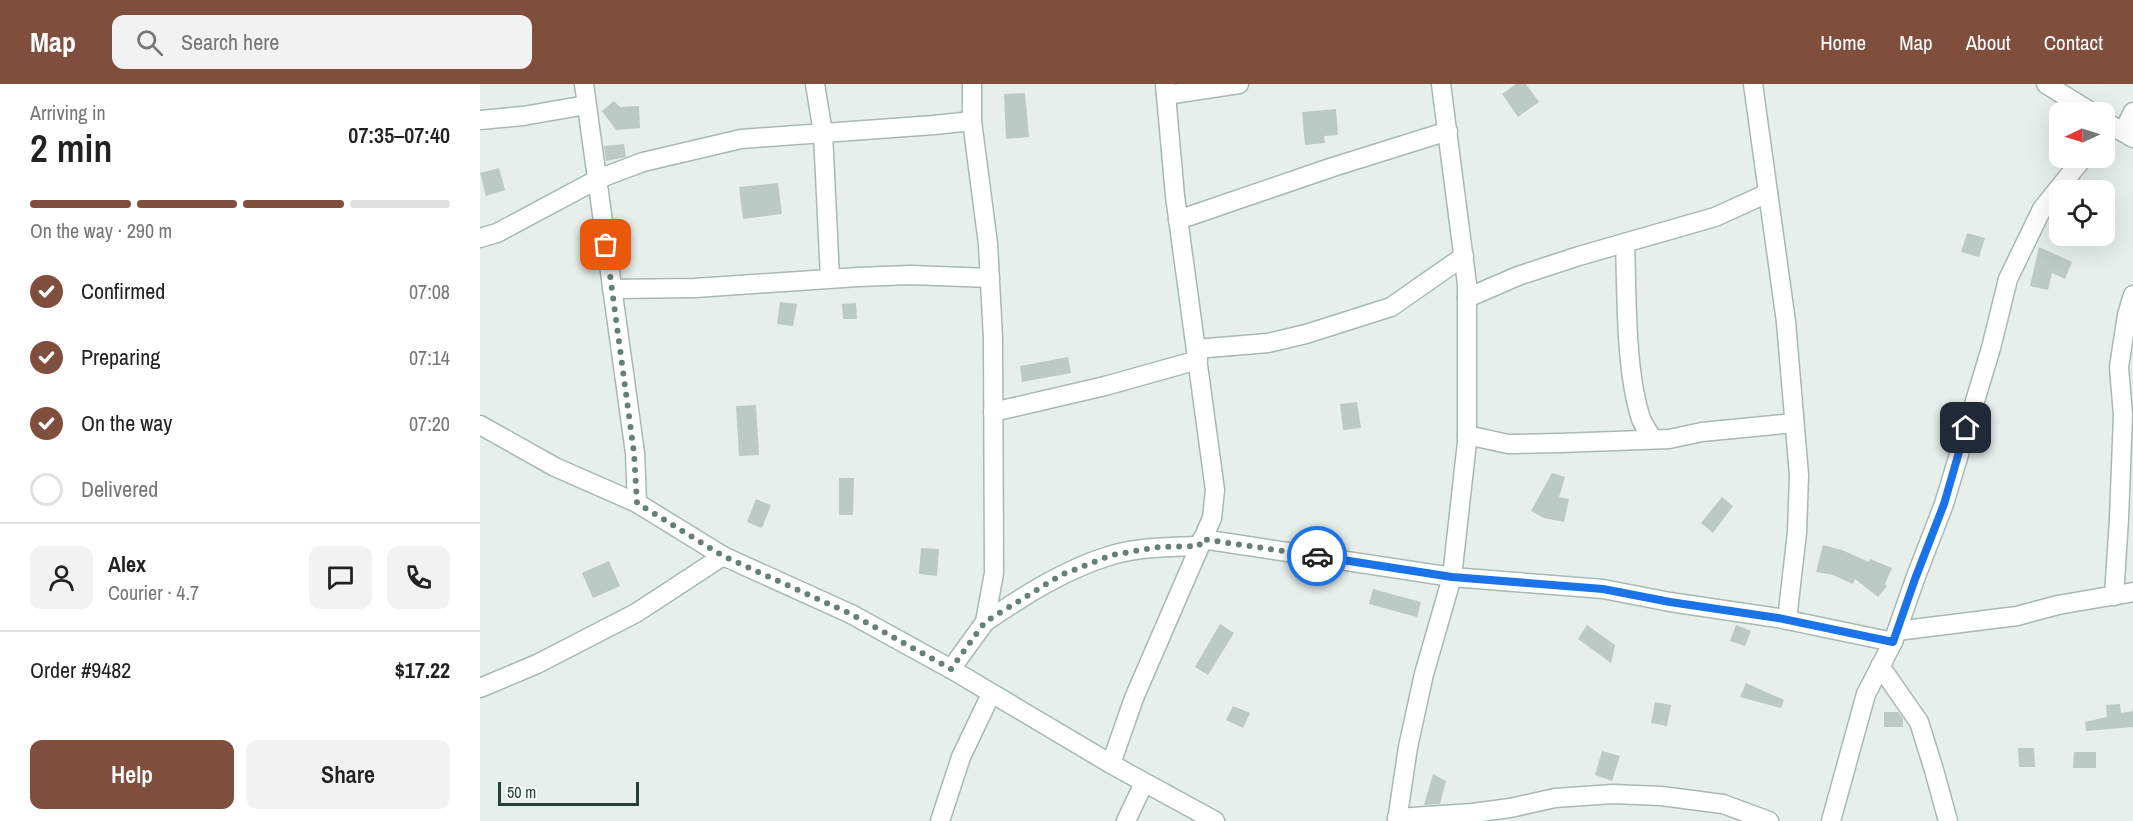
<!DOCTYPE html>
<meta charset="utf-8">
<style>
:root{--surface:#fff;--page:#f2f2f2;--text:#222;--muted:#767676;--line:#e0e0e0;--accent:#804e3d}
body{margin:0;font-family:"Archivo Narrow",sans-serif;background:var(--page);color:var(--text);height:100vh;display:flex;flex-direction:column;font-size:22px;white-space:nowrap}
*{box-sizing:border-box;margin:0}
p{font-size:20px;color:var(--muted)}
.icon{flex:none;width:33px;height:33px;fill:none;stroke:currentColor;stroke-width:2;stroke-linecap:round;stroke-linejoin:round}
.map{position:relative;flex:1;overflow:hidden}
.panel{display:flex;flex-direction:column;background:var(--surface);width:480px}
.panel>*{flex:none}
.needle{width:39px;rotate:266deg}
.fabs{position:absolute;left:1569px;top:18px;display:grid;gap:12px}
.fabs a{display:grid;place-items:center;width:66px;height:66px;border-radius:12px;background:var(--surface);box-shadow:0 6px 24px #0002;font-size:30px}
.scale{position:absolute;left:18px;bottom:15px;width:141px;box-sizing:border-box;padding-left:6px;border:3px solid #24423a;border-top:0;font-size:16px;line-height:21px;white-space:nowrap;color:#24423a;-webkit-text-stroke:4px #f7fbf9;paint-order:stroke}
.pin{position:absolute;display:grid;place-items:center;width:51px;height:51px;color:#fff;margin:-26px;border-radius:12px;box-shadow:0 3px 9px #0006}
.courier{position:absolute;display:grid;place-items:center;width:60px;height:60px;margin:-30px;border:4px solid #1a73e8;border-radius:50%;background:#fff;color:#222;box-shadow:0 2px 8px #0007}
.summary em{font-style:normal;font-weight:600}
.summary div{display:flex;flex-direction:column-reverse}
.summary{display:flex;align-items:center;justify-content:space-between;height:102px;padding:0 30px}
h1{font-size:39px;font-weight:600;line-height:45px}
.bar{display:grid;grid-template-columns:repeat(4,1fr);gap:9px 6px;align-content:center;height:72px;padding:0 30px}
.bar i{height:8px;border-radius:4px;background:var(--line)}
.bar .selected{background:var(--accent)}
.bar p{grid-column:span 4}
.line{display:flex;align-items:center;gap:15px;padding:0 30px;border-top:2px solid var(--line)}
.line div{flex:1}
.round{display:grid;place-items:center;flex:none;width:63px;height:63px;border-radius:12px;background:var(--page)}
ol{padding:0 30px;list-style:none}
li{display:flex;align-items:center;gap:18px;height:66px}
li p{margin-inline-start:auto}
li .icon{padding:6px;border-radius:50%;background:var(--accent);color:#fff;stroke-width:4}
li:last-child{color:var(--muted)}
li i{width:33px;height:33px;border:3px solid var(--line);border-radius:50%}
.action{display:flex;gap:12px;margin-top:auto;padding:12px 30px}
.action a{flex:1;height:69px;border-radius:12px;background:var(--accent);color:#fff;font-size:24px;font-weight:600;line-height:69px;text-align:center}
.action a+a{background:var(--page);color:var(--text)}
header{display:flex;align-items:center;gap:36px;box-sizing:border-box;height:84px;padding:0 30px;background:var(--accent);color:#fff}
header strong{font-size:28px}
nav{display:flex;gap:33px;margin-inline-start:auto;font-size:21px}
.search{width:420px;height:54px;background:var(--page);display:flex;align-items:center;gap:15px;box-sizing:border-box;padding:0 21px;border-radius:12px;color:var(--muted);font-size:22px}
main{display:flex;flex:1;min-height:0}
.map>svg:first-child{display:block}
.building{fill:#bbcac4}
.lines{fill:none;stroke-linecap:round;stroke-linejoin:round}
.minor-casing{stroke:#a8b8b2;stroke-width:21}
.minor{stroke:#fff;stroke-width:18}
.done{stroke:#687f78;stroke-width:6;stroke-dasharray:0 10.8}
.route{stroke:#1a73e8;stroke-width:8}
</style>
<header>
<strong>Map</strong>
<div class="search"><svg class="icon" aria-label="search" viewBox="0 0 24 24"><circle cx="10" cy="10" r="6"/><path d="M15 15l6 6"/></svg>Search here</div>
<nav><a>Home</a><a>Map</a><a>About</a><a>Contact</a></nav>
</header>
<main>
<section class="panel">
<div class="summary"><div><h1>2 min</h1><p>Arriving in</p></div><em>07:35–07:40</em></div>
<div class="bar"><i class="selected"></i><i class="selected"></i><i class="selected"></i><i></i><p>On the way · 290 m</p></div>
<ol>
<li><svg class="icon" aria-label="check" viewBox="0 0 24 24"><path d="M5 12l5 5 9-10"/></svg>Confirmed<p>07:08</p></li>
<li><svg class="icon" aria-label="check" viewBox="0 0 24 24"><path d="M5 12l5 5 9-10"/></svg>Preparing<p>07:14</p></li>
<li><svg class="icon" aria-label="check" viewBox="0 0 24 24"><path d="M5 12l5 5 9-10"/></svg>On the way<p>07:20</p></li>
<li><i></i>Delivered</li>
</ol>
<div class="line" style="height:108px"><a class="round"><svg class="icon" aria-label="person" viewBox="0 0 24 24"><circle cx="12" cy="8" r="4"/><path d="M4 21q1-7 8-7t8 7"/></svg></a><div><b>Alex</b><p>Courier · 4.7</p></div><a class="round"><svg class="icon" aria-label="chat" viewBox="0 0 24 24"><path d="M4 5h16v11H9l-5 4z"/></svg></a><a class="round"><svg class="icon" aria-label="phone" viewBox="0 0 24 24"><path d="M5 4h4l2 5-3 2q2 4 5 5l2-3 5 2v4C11 20 4 13 5 4z"/></svg></a></div>
<div class="line" style="height:78px"><div>Order #9482</div><b>$17.22</b></div>
<div class="action"><a>Help</a><a>Share</a></div>
</section>
<div class="map">
<svg width="1653" height="737" viewBox="0 0 1653 737">
<rect width="100%" height="100%" fill="#e6efeb"/>
<g class="building">
<path d="M 1036,0 L 1046,0 L 1059,18 L 1038,33 L 1022,10 Z"/>
<path d="M 545,9 L 549,53 L 526,55 L 524,10 Z"/>
<path d="M 134,17 L 140,23 L 159,22 L 160,44 L 136,46 L 122,27 Z"/>
<path d="M 856,25 L 858,51 L 844,52 L 845,59 L 825,61 L 822,28 Z"/>
<path d="M 144,60 L 146,73 L 126,77 L 124,62 Z"/>
<path d="M 19,84 L 25,106 L 6,112 L 0,89 Z"/>
<path d="M 298,99 L 302,130 L 263,135 L 259,103 Z"/>
<path d="M 1487,149 L 1505,154 L 1499,173 L 1481,168 Z"/>
<path d="M 1559,163 L 1592,178 L 1585,195 L 1572,189 L 1568,206 L 1550,202 Z"/>
<path d="M 300,218 L 317,220 L 313,242 L 297,240 Z"/>
<path d="M 376,219 L 377,235 L 363,235 L 362,220 Z"/>
<path d="M 588,273 L 591,289 L 542,298 L 540,282 Z"/>
<path d="M 877,318 L 881,344 L 863,346 L 860,320 Z"/>
<path d="M 276,321 L 279,371 L 259,372 L 256,322 Z"/>
<path d="M 1072,389 L 1085,393 L 1079,413 L 1089,415 L 1084,438 L 1064,434 L 1051,427 Z"/>
<path d="M 359,394 L 374,394 L 373,431 L 359,431 Z"/>
<path d="M 1242,413 L 1253,422 L 1233,449 L 1221,439 Z"/>
<path d="M 276,415 L 291,421 L 282,444 L 267,438 Z"/>
<path d="M 1343,461 L 1362,466 L 1389,478 L 1390,475 L 1412,484 L 1405,500 L 1407,502 L 1398,513 L 1375,495 L 1373,500 L 1353,491 L 1336,488 Z"/>
<path d="M 441,464 L 459,465 L 457,492 L 439,490 Z"/>
<path d="M 129,477 L 140,502 L 113,514 L 102,489 Z"/>
<path d="M 893,505 L 941,518 L 937,533 L 889,520 Z"/>
<path d="M 740,540 L 754,549 L 728,591 L 715,583 Z"/>
<path d="M 1107,541 L 1135,561 L 1131,579 L 1098,555 Z"/>
<path d="M 1256,541 L 1271,547 L 1265,562 L 1250,557 Z"/>
<path d="M 1266,599 L 1304,616 L 1301,624 L 1260,613 Z"/>
<path d="M 1175,618 L 1191,621 L 1187,642 L 1171,639 Z"/>
<path d="M 1640,620 L 1641,629 L 1653,627 L 1653,643 L 1606,647 L 1605,638 L 1627,633 L 1626,621 Z"/>
<path d="M 753,622 L 770,629 L 763,644 L 746,636 Z"/>
<path d="M 1404,628 L 1418,628 L 1423,635 L 1423,643 L 1404,643 Z"/>
<path d="M 1538,664 L 1554,664 L 1555,683 L 1539,683 Z"/>
<path d="M 1122,667 L 1140,672 L 1132,697 L 1115,691 Z"/>
<path d="M 1594,668 L 1616,668 L 1616,684 L 1593,684 Z"/>
<path d="M 953,690 L 966,697 L 960,720 L 944,721 Z"/>
</g>
<g class="lines">
<defs>
<g id="minor">
<path d="M 104,0 L 155,369 L 157,419"/>
<path d="M 335,0 L 343,49 L 350,194"/>
<path d="M 1273,0 L 1306,238 L 1319,391 L 1317,448 L 1307,536"/>
<path d="M 1566,0 L 1611,28"/>
<path d="M 686,11 L 759,0"/>
<path d="M 0,36 L 43,32 L 106,21"/>
<path d="M 1624,37 L 1653,54"/>
<path d="M 1643,48 L 1653,28"/>
<path d="M 698,136 L 853,83 L 968,47"/>
<path d="M 0,154 L 17,149 L 118,95 L 163,78 L 261,55 L 454,41 L 492,37"/>
<path d="M 1145,159 C 1147,212 1145,285 1161,335 C 1164,342 1169,349 1173,355"/>
<path d="M 132,205 L 215,204 L 378,193 L 431,191 L 510,194"/>
<path d="M 987,214 L 1038,192 L 1099,172 L 1235,133 L 1288,109"/>
<path d="M 716,265 L 788,259 L 826,250 L 911,223 L 984,172"/>
<path d="M 513,328 L 625,302 L 718,276"/>
<path d="M 0,341 L 75,383 L 157,419 L 243,472 L 371,530 L 471,585 L 631,680 L 735,737"/>
<path d="M 987,351 L 1028,360 L 1080,359 L 1189,355 L 1222,348 L 1314,339"/>
<path d="M 722,455 L 972,493 L 1123,505 L 1190,518 L 1298,534 L 1413,558"/>
<path d="M 1634,512 L 1639,435 L 1643,331 L 1639,283 L 1647,231 L 1653,211"/>
<path d="M 505,538 C 545,511 585,485 632,471 C 660,463 690,463 719,462"/>
<path d="M 1417,547 L 1537,532 L 1578,521 L 1653,508"/>
<path d="M 1400,582 L 1439,638 L 1454,686 L 1468,737"/>
<path d="M 471,585 L 505,538 L 514,489 L 513,254 L 508,160 L 492,37 L 492,0"/>
<path d="M 0,604 L 57,580 L 156,529 L 243,472"/>
<path d="M 631,680 L 654,614 L 732,434 L 735,406 L 695,112 L 685,0"/>
<path d="M 917,734 L 993,729 L 1030,724 L 1075,714 L 1133,710 L 1181,712 L 1243,720 L 1289,737"/>
<path d="M 460,737 L 481,673 L 511,610"/>
<path d="M 646,737 L 664,699"/>
<path d="M 917,737 L 928,663 L 944,590 L 972,493 L 987,358 L 987,200 L 961,0"/>
<path d="M 1351,737 L 1386,610 L 1413,558 L 1435,495 L 1464,420 L 1511,264 L 1528,195 L 1562,125 L 1603,74"/>
</g>
</defs>
<use href="#minor" class="minor-casing"/>
<use href="#minor" class="minor"/>
</g>
<g class="lines">
<path class="done" d="M 126,161 L 154,369 L 157,419 L 243,472 L 371,530 L 471,585 L 505,538 L 581,491 L 632,471 L 679,463 L 719,462 L 722,455 L 837,472"/>
<path class="route" d="M 837,472 L 972,493 L 1123,505 L 1190,518 L 1298,534 L 1413,558 L 1435,495 L 1464,420 L 1486,344"/>
</g>
</svg>
<div class="fabs">
<a><svg class="needle" viewBox="-14 -14 28 28"><path d="M0-13l5 13h-10z" fill="#e53935"/><path d="M0 13l5-13h-10z" fill="#767676"/></svg></a>
<a><svg class="icon" aria-label="locate" viewBox="0 0 24 24"><circle cx="12" cy="12" r="6"/><path d="M12 2v4M12 18v4M2 12h4M18 12h4"/></svg></a>
</div>
<div class="scale">50 m</div>
<div class="pin" style="left:126px;top:161px;background:#ea580c"><svg class="icon" aria-label="bag" viewBox="0 0 24 24"><path d="M5 8h14l-1 12H6zM9 8a3 3 0 0 1 6 0"/></svg></div>
<div class="pin" style="left:1486px;top:344px;background:#1f2937"><svg class="icon" aria-label="home" viewBox="0 0 24 24"><path d="M3 11l9-7 9 7M6 9v11h12V9"/></svg></div>
<div class="courier" style="left:837px;top:472px"><svg class="icon" aria-label="car" viewBox="0 0 24 24"><path d="M5 17H2v-5l4-1 3-4h7l3 4 3 1v5h-3M9 17h6M6 11h13"/><circle cx="7" cy="17" r="2"/><circle cx="17" cy="17" r="2"/></svg></div>
</div>
</main>
